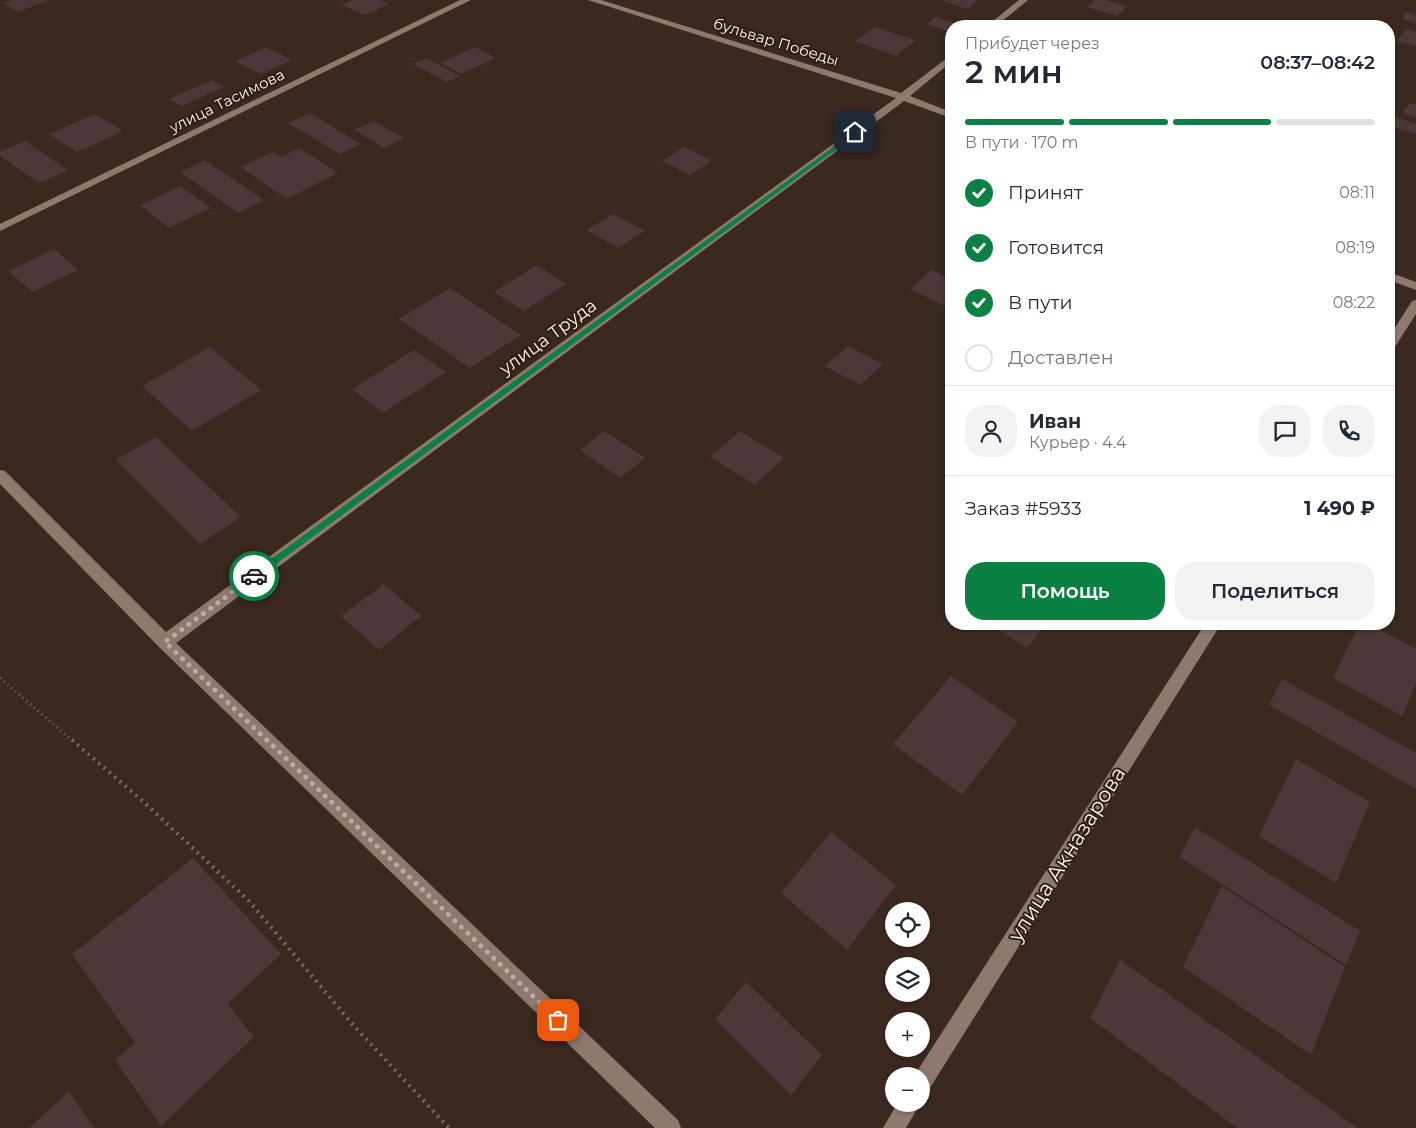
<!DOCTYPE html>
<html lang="ru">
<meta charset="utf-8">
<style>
:root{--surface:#fff;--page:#f2f2f3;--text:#1f2937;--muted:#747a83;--line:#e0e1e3;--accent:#0b8043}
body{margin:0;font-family:Montserrat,sans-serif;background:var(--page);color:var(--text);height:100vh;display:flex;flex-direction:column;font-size:19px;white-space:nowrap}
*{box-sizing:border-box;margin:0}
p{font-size:16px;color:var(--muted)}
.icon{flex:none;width:28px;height:28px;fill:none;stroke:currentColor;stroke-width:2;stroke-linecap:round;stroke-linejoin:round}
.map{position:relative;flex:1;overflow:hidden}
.sheet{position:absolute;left:945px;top:20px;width:450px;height:610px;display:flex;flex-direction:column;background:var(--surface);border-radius:20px;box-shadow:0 1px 4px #0004}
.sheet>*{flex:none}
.fabs{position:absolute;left:885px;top:902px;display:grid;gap:10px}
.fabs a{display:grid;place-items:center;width:45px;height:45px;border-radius:50%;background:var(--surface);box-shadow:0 1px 4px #0004;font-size:25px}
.pin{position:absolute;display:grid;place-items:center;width:42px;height:42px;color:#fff;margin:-21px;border-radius:10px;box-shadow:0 2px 8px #0006}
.courier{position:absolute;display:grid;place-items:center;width:50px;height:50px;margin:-25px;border:4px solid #0b8043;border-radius:50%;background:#fff;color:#222;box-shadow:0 1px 6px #0007}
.head em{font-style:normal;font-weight:600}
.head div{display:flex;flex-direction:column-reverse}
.head{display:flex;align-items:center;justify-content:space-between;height:85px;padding:0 20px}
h1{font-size:32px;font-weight:600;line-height:38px}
.bar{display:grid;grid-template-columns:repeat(4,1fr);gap:8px 5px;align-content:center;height:60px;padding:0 20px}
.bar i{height:6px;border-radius:4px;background:var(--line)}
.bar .selected{background:var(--accent)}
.bar p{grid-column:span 4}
.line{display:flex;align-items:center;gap:12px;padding:0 20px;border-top:1px solid var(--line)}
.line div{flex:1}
.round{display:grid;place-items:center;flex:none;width:52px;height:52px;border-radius:20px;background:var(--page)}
ol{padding:0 20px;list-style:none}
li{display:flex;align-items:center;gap:15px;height:55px}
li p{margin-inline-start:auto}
li .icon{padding:5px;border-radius:50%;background:var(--accent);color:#fff;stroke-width:4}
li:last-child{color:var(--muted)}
li i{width:28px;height:28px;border:2px solid var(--line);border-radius:50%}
.cta{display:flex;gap:10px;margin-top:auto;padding:10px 20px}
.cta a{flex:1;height:58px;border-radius:20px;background:var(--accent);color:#fff;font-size:20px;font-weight:600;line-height:58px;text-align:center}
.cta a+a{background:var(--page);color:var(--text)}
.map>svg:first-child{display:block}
.building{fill:#4e3738}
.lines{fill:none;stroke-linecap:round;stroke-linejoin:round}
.path-far1{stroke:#7e6d65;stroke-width:3;stroke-dasharray:1 4;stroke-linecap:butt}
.path{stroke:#7e6d65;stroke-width:4;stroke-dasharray:2 5;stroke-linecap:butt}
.minor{fill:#8f796e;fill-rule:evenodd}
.route{fill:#0b8043}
.done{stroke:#baaba4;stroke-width:5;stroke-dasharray:0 9}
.labels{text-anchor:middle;stroke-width:4;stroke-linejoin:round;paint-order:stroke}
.far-street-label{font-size:15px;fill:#fff2ec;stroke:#301e16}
.street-label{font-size:18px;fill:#fff2ec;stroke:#301e16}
.near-street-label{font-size:21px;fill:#fff2ec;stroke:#301e16}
</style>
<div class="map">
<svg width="1416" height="1128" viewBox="0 0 1416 1128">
<rect width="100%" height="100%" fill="#3b281f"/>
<g class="building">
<path d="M 12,0 L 49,0 L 18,12 L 3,3 Z"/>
<path d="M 352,0 L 379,0 L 389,4 L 365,15 L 341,5 Z"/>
<path d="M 940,0 L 978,0 L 967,9 Z"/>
<path d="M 1095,0 L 1105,0 L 1127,6 L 1117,16 L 1087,7 Z"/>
<path d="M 1406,12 L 1416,15 L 1416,23 L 1402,19 Z"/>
<path d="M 936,17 L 957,24 L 947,31 L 927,24 Z"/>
<path d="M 875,27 L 916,40 L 896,56 L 855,41 Z"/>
<path d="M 1406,29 L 1416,32 L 1416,46 L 1397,41 Z"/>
<path d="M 266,47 L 292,60 L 261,74 L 235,61 Z"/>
<path d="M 475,47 L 496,58 L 461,74 L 440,63 Z"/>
<path d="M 426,58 L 460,76 L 447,82 L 413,64 Z"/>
<path d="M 212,80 L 224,87 L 182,106 L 169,99 Z"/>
<path d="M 1410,103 L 1416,104 L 1416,118 L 1403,113 Z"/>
<path d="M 310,113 L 361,144 L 340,154 L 288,123 Z"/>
<path d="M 95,114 L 123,131 L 77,152 L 49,134 Z"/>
<path d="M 1389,115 L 1416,124 L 1416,134 L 1389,126 Z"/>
<path d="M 374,121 L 404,138 L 384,148 L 354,130 Z"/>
<path d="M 25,141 L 68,170 L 39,183 L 0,156 L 0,152 Z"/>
<path d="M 684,147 L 712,161 L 690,175 L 662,161 Z"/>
<path d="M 299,148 L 338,173 L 287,199 L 240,167 L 273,152 L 281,157 Z"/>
<path d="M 205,160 L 264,200 L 238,213 L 180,172 Z"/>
<path d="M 180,186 L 211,208 L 169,228 L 140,205 Z"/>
<path d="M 613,214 L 645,231 L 618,248 L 587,230 Z"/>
<path d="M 54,249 L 78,270 L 33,292 L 8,271 Z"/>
<path d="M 537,265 L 566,284 L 524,311 L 494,292 Z"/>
<path d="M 931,270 L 951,280 L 951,309 L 910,289 Z"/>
<path d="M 450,288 L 521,335 L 470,368 L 399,319 Z"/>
<path d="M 848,346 L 883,364 L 860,385 L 825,366 Z"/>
<path d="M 210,347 L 261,390 L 192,431 L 142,386 Z"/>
<path d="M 414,350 L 446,372 L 383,413 L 352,389 Z"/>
<path d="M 604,431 L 645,458 L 620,478 L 580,450 Z"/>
<path d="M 740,431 L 784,458 L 755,485 L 710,457 Z"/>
<path d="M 156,437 L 241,517 L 200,544 L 116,460 Z"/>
<path d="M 384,584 L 421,616 L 379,650 L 341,616 Z"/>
<path d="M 990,624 L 1046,624 L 1027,648 Z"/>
<path d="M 1359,624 L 1368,624 L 1416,649 L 1416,684 L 1402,716 L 1333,678 Z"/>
<path d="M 951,676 L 1018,722 L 962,795 L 893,744 Z"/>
<path d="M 1282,679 L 1416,753 L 1416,789 L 1269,705 Z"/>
<path d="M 1296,759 L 1370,802 L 1336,883 L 1259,836 Z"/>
<path d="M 1195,827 L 1360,931 L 1346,965 L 1180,857 Z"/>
<path d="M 831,832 L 896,885 L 847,950 L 781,893 Z"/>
<path d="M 193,858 L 281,954 L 228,1004 L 254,1037 L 161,1126 L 115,1060 L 135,1043 L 72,954 Z"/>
<path d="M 1222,886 L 1345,967 L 1311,1055 L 1183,967 Z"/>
<path d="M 1120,960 L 1358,1128 L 1237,1128 L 1090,1018 Z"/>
<path d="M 746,982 L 822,1055 L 791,1095 L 715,1019 Z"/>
<path d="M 69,1091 L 94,1128 L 29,1128 Z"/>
</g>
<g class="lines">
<path class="path-far1" d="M 0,678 L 74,742"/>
<path class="path" d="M 72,740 L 146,804 L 249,901 L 354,1026 L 449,1128"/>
<g class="minor">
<path d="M 460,0 L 471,0 L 0,231 L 0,224 Z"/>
<path d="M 588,0 L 601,0 L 901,93 L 951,55 L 951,62 L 910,96 L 951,112 L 951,118 L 904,101 L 176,643 L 678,1120 L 681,1128 L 655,1128 L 159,647 L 0,484 L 0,470 L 5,471 L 166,632 L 896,98 Z"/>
<path d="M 1019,0 L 1028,0 L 996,26 L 987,26 Z"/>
<path d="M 1389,272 L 1416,282 L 1416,290 L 1389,280 Z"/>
<path d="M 1416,300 L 1416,314 L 1393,350 L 1389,351 L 1389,337 L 1412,301 Z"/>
<path d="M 1205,624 L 1221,624 L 928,1091 L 921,1094 L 921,1076 L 914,1076 Z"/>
<path d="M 897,1104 L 920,1104 L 906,1128 L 883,1128 Z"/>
</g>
</g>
<path class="route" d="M 855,131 L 857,134 L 257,578 L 251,578 L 251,574 Z"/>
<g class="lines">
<path class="done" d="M 254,576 L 165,642 L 558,1020"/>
</g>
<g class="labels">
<g class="far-street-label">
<text transform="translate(776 42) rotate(17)" y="5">бульвар Победы</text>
<text transform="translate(227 101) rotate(-26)" y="5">улица Тасимова</text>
</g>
<g class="street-label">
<text transform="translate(548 337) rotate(-36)" y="6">улица Труда</text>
</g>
<g class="near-street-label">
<text transform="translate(1067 854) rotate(-58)" y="7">улица Акназарова</text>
</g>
</g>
</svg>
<div class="fabs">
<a><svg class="icon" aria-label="locate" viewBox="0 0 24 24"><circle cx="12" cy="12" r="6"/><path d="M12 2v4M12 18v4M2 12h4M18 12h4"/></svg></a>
<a><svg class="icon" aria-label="layers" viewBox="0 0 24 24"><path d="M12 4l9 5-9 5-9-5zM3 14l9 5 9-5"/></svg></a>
<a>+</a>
<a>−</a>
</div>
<div class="pin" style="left:558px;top:1020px;background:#ea580c"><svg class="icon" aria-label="bag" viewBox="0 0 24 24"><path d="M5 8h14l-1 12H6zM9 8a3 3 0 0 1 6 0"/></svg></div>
<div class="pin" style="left:855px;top:132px;background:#1f2937"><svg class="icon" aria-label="home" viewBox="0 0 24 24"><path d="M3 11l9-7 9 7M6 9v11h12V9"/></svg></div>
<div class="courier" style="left:254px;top:576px"><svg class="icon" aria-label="car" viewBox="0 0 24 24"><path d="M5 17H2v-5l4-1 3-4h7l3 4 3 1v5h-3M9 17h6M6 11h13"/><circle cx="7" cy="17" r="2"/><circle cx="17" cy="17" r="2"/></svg></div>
<section class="sheet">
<div class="head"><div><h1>2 мин</h1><p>Прибудет через</p></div><em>08:37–08:42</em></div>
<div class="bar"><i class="selected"></i><i class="selected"></i><i class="selected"></i><i></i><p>В пути · 170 m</p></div>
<ol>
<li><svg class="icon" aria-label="check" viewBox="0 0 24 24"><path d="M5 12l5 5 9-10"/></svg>Принят<p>08:11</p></li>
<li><svg class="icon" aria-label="check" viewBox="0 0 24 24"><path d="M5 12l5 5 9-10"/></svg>Готовится<p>08:19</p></li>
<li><svg class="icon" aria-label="check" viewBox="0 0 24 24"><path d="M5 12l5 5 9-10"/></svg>В пути<p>08:22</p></li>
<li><i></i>Доставлен</li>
</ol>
<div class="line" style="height:90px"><a class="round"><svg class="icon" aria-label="person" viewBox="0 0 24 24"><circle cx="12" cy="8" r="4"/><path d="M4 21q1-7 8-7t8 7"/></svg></a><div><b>Иван</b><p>Курьер · 4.4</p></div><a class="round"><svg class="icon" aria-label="chat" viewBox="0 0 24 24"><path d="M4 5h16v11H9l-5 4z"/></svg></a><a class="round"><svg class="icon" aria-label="phone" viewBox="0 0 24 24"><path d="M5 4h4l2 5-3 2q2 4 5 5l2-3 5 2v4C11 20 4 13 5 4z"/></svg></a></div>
<div class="line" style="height:65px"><div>Заказ #5933</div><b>1 490 ₽</b></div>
<div class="cta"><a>Помощь</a><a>Поделиться</a></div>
</section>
</div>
